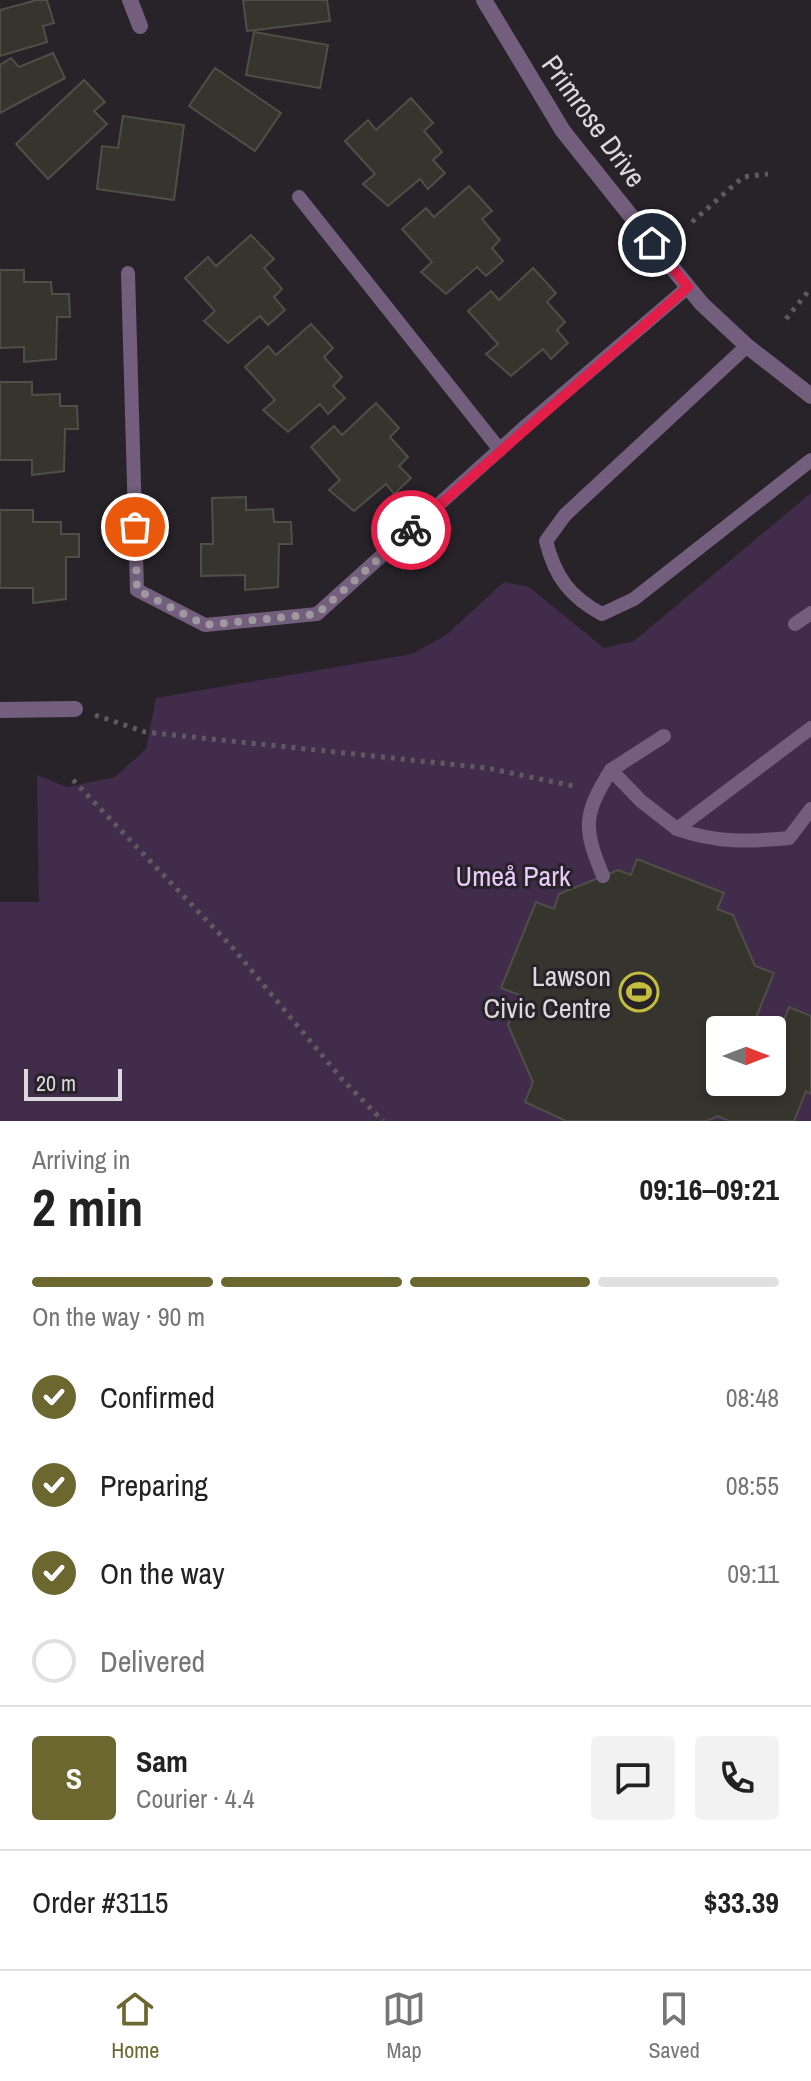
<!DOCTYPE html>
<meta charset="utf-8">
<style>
:root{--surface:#fff;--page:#f2f2f2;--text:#222;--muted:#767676;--line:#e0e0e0;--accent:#6b672e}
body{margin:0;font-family:"Archivo Narrow",sans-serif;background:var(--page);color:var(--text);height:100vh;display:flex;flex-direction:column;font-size:30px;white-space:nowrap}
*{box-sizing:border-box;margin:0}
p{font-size:26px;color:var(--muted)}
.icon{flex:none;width:44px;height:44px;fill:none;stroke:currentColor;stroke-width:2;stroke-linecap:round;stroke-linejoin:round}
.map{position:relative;height:1121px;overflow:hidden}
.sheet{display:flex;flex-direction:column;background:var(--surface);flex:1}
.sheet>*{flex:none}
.needle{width:52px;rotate:90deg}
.fabs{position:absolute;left:706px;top:1016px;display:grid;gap:16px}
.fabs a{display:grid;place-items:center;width:80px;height:80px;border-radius:8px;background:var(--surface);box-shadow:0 4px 12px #0003;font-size:40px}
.scale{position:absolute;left:24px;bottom:20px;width:98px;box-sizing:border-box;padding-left:8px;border:4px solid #dcd9dd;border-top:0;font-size:22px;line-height:28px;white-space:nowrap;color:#dcd9dd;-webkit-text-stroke:6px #272329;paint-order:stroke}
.pin{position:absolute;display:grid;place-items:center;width:68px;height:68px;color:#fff;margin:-34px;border:4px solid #fff;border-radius:50%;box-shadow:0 2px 8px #0007}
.courier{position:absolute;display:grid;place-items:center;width:80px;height:80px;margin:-40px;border:6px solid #e11d48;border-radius:50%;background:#fff;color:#222;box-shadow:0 2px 10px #0007}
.head em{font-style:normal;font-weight:700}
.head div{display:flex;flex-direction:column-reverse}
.head{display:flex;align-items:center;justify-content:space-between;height:136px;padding:0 32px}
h1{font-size:52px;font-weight:700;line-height:60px}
.bar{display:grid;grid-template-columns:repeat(4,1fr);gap:12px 8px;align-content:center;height:96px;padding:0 32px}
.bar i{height:10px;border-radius:6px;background:var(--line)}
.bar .active{background:var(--accent)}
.bar p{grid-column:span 4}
.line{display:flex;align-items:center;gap:20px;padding:0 32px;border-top:2px solid var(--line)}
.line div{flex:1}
.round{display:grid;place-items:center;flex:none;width:84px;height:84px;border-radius:8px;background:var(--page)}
ol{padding:0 32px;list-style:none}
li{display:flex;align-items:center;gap:24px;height:88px}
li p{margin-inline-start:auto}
li .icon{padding:8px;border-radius:50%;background:var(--accent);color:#fff;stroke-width:4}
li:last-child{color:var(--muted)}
li i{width:44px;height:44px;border:4px solid var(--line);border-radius:50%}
.tab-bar{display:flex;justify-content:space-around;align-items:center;height:112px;border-top:2px solid var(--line);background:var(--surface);font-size:22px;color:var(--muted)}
.tab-bar a{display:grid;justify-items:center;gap:4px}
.tab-bar .active{color:var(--accent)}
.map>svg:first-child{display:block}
.green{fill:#422c4c;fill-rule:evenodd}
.building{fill:#35352d;stroke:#4f4f47;stroke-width:2;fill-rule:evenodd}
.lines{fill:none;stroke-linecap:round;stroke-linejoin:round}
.path{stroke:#5e5a5f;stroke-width:5;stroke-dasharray:4 6;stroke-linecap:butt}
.service{stroke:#735e7d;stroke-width:14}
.minor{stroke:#735e7d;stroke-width:16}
.tertiary{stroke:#735e7d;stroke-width:16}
.done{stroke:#9d999e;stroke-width:8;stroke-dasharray:0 14.4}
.route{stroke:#e11d48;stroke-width:10}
.labels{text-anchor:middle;stroke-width:6;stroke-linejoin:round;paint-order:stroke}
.street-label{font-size:28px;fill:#dcd9dd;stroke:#272329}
.park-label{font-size:28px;fill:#eacafa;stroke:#272329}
.poi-label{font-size:28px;fill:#dcd9dd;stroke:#272329;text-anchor:end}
</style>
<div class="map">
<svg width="811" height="1121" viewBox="0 0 811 1121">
<rect width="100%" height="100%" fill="#272329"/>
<path class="green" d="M 811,493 L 811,1121 L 0,1121 L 0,902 L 39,902 L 37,775 L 67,787 L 115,777 L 146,749 L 156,698 L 412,654 L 446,635 L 504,582 L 529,587 L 604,648 L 634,641 ZM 720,1030 L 772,1030 L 772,1082 L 720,1082 Z"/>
<g class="building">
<path d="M 37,0 L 47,0 L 54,23 L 43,26 L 47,42 L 0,56 L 0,10 Z"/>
<path d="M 243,0 L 327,0 L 330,21 L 247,31 Z"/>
<path d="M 254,32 L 328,45 L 320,88 L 246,75 Z"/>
<path d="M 53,53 L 65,78 L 0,113 L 0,65 L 11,58 L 19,67 Z"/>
<path d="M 215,68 L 281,113 L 255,151 L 189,106 Z"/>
<path d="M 84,80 L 105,102 L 94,111 L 107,124 L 48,179 L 16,144 Z"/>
<path d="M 411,98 L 433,123 L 424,131 L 442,152 L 433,160 L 445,173 L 428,189 L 420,179 L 388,206 L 363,184 L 375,174 L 345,141 L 368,120 L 376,130 Z"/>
<path d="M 123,116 L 184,125 L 174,200 L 97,189 L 102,146 L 118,148 Z"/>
<path d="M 469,186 L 492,211 L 482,219 L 500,240 L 492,248 L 503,261 L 486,276 L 477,267 L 446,294 L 421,272 L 432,262 L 402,229 L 426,208 L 434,217 Z"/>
<path d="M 251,235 L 274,259 L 264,268 L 282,289 L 274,297 L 285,310 L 268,325 L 260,316 L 228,343 L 204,321 L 215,311 L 185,278 L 208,257 L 216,266 Z"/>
<path d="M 533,268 L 556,293 L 547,302 L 565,322 L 557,330 L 568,343 L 551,359 L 543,349 L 511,376 L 486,354 L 498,344 L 468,311 L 491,291 L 499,300 Z"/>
<path d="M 0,270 L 24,270 L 24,282 L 51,282 L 52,294 L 69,294 L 70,317 L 57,317 L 56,359 L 24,362 L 24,347 L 0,348 Z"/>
<path d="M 311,324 L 333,348 L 324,357 L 342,377 L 333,386 L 345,398 L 328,414 L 320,404 L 288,432 L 263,410 L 275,400 L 245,367 L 268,346 L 276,355 Z"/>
<path d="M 0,382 L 32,382 L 32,395 L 60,394 L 60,406 L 77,406 L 78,429 L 65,429 L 64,471 L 32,475 L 32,460 L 0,460 Z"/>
<path d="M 376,403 L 399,428 L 390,437 L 408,457 L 399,466 L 411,478 L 394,494 L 386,484 L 354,511 L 329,490 L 340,480 L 311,447 L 334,426 L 342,435 Z"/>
<path d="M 246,497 L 246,510 L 273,509 L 274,522 L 291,522 L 292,544 L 279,544 L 278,587 L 245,590 L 245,575 L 201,576 L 201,544 L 213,544 L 212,498 Z"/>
<path d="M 0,510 L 33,510 L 33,522 L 61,522 L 61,534 L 79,534 L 79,557 L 66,557 L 66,599 L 33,603 L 33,588 L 0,588 Z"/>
<path d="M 637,859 L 724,893 L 717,909 L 733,915 L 755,966 L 774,973 L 755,1020 L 780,1030 L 789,1007 L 811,1016 L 811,1094 L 806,1091 L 794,1121 L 729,1121 L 718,1116 L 707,1121 L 566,1121 L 525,1102 L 533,1082 L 508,1025 L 520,995 L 501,988 L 536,902 L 554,909 L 559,894 L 618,870 L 631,875 ZM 720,1030 L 772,1030 L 772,1082 L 720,1082 Z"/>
</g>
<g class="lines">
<g class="path">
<path d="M 692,222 L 743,177 L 768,174"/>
<path d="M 786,319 L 811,288"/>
<path d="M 95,715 L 145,732 L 487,768 L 578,787"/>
<path d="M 73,780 L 232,947 L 341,1078 L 383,1121"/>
</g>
<g class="service">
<path d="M 299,197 L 500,450"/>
<path d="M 128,273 L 137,590 L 205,625 L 317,614 L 528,424 L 688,287"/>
<path d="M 747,346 L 565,515 L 546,541 C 555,577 570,597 602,614 L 634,599 L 811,460"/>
<path d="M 795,624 L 811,613"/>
<path d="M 811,728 L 677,829 C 716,843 748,842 789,838 L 811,809"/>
<path d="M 664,736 L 611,770 L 641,801 L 677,829"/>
<path d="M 603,876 C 583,828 583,815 611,770"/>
</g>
<g class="minor">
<path d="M 130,0 L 140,26"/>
<path d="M 0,710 L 75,709"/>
</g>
<path class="tertiary" d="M 484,0 L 563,131 L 670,265 L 702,304 L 747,346 L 811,396"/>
</g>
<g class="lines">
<path class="done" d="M 135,527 L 137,590 L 205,625 L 317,614 L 411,530"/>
<path class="route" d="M 411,530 L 688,287 L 652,243"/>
</g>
<defs>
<symbol id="stadium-ring" viewBox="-11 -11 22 22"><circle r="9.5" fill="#272329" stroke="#c4bc3d" stroke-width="1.5"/><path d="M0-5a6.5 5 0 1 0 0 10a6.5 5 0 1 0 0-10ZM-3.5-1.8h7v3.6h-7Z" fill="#c4bc3d"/></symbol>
</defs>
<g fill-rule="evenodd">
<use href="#stadium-ring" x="617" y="970" width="44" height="44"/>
</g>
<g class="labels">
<g class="street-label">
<text transform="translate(594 121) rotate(54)" y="10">Primrose Drive</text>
</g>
<g class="park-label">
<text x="513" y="886">Umeå Park</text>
</g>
<g class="poi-label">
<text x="611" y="986">Lawson<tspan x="611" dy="32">Civic Centre</tspan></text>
</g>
</g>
</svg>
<div class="fabs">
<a><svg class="needle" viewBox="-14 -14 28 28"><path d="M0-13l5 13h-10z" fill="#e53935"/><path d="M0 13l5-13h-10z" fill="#767676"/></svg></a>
</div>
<div class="scale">20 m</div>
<div class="pin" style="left:135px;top:527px;background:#ea580c"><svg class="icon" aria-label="bag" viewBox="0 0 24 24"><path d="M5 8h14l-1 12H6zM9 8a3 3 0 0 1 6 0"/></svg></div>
<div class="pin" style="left:652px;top:243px;background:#1f2937"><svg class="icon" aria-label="home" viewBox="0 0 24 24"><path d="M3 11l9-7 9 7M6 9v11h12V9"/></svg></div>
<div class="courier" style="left:411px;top:530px"><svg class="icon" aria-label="bike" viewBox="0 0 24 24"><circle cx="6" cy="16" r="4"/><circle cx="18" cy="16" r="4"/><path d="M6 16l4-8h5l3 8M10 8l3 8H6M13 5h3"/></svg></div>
</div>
<section class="sheet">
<div class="head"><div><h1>2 min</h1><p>Arriving in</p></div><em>09:16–09:21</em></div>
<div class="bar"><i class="active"></i><i class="active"></i><i class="active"></i><i></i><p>On the way · 90 m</p></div>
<ol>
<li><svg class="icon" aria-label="check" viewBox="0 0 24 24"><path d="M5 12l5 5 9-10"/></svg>Confirmed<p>08:48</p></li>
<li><svg class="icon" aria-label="check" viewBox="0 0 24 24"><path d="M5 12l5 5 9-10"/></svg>Preparing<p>08:55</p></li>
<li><svg class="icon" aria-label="check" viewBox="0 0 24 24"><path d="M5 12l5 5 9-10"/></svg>On the way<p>09:11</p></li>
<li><i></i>Delivered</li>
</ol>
<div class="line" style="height:144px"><b class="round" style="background:var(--accent);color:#fff">S</b><div><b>Sam</b><p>Courier · 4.4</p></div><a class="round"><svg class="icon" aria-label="chat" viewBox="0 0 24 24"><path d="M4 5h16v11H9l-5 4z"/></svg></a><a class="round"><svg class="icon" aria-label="phone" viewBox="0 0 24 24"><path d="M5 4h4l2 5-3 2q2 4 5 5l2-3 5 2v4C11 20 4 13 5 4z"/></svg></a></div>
<div class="line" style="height:104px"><div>Order #3115</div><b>$33.39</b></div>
</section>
<nav class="tab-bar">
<a class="active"><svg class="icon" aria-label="home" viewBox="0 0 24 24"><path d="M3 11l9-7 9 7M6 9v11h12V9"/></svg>Home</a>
<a><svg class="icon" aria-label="map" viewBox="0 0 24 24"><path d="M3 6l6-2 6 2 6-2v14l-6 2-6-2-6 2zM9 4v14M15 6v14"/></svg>Map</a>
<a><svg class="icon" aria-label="saved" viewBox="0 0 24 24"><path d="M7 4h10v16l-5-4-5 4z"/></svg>Saved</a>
</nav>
